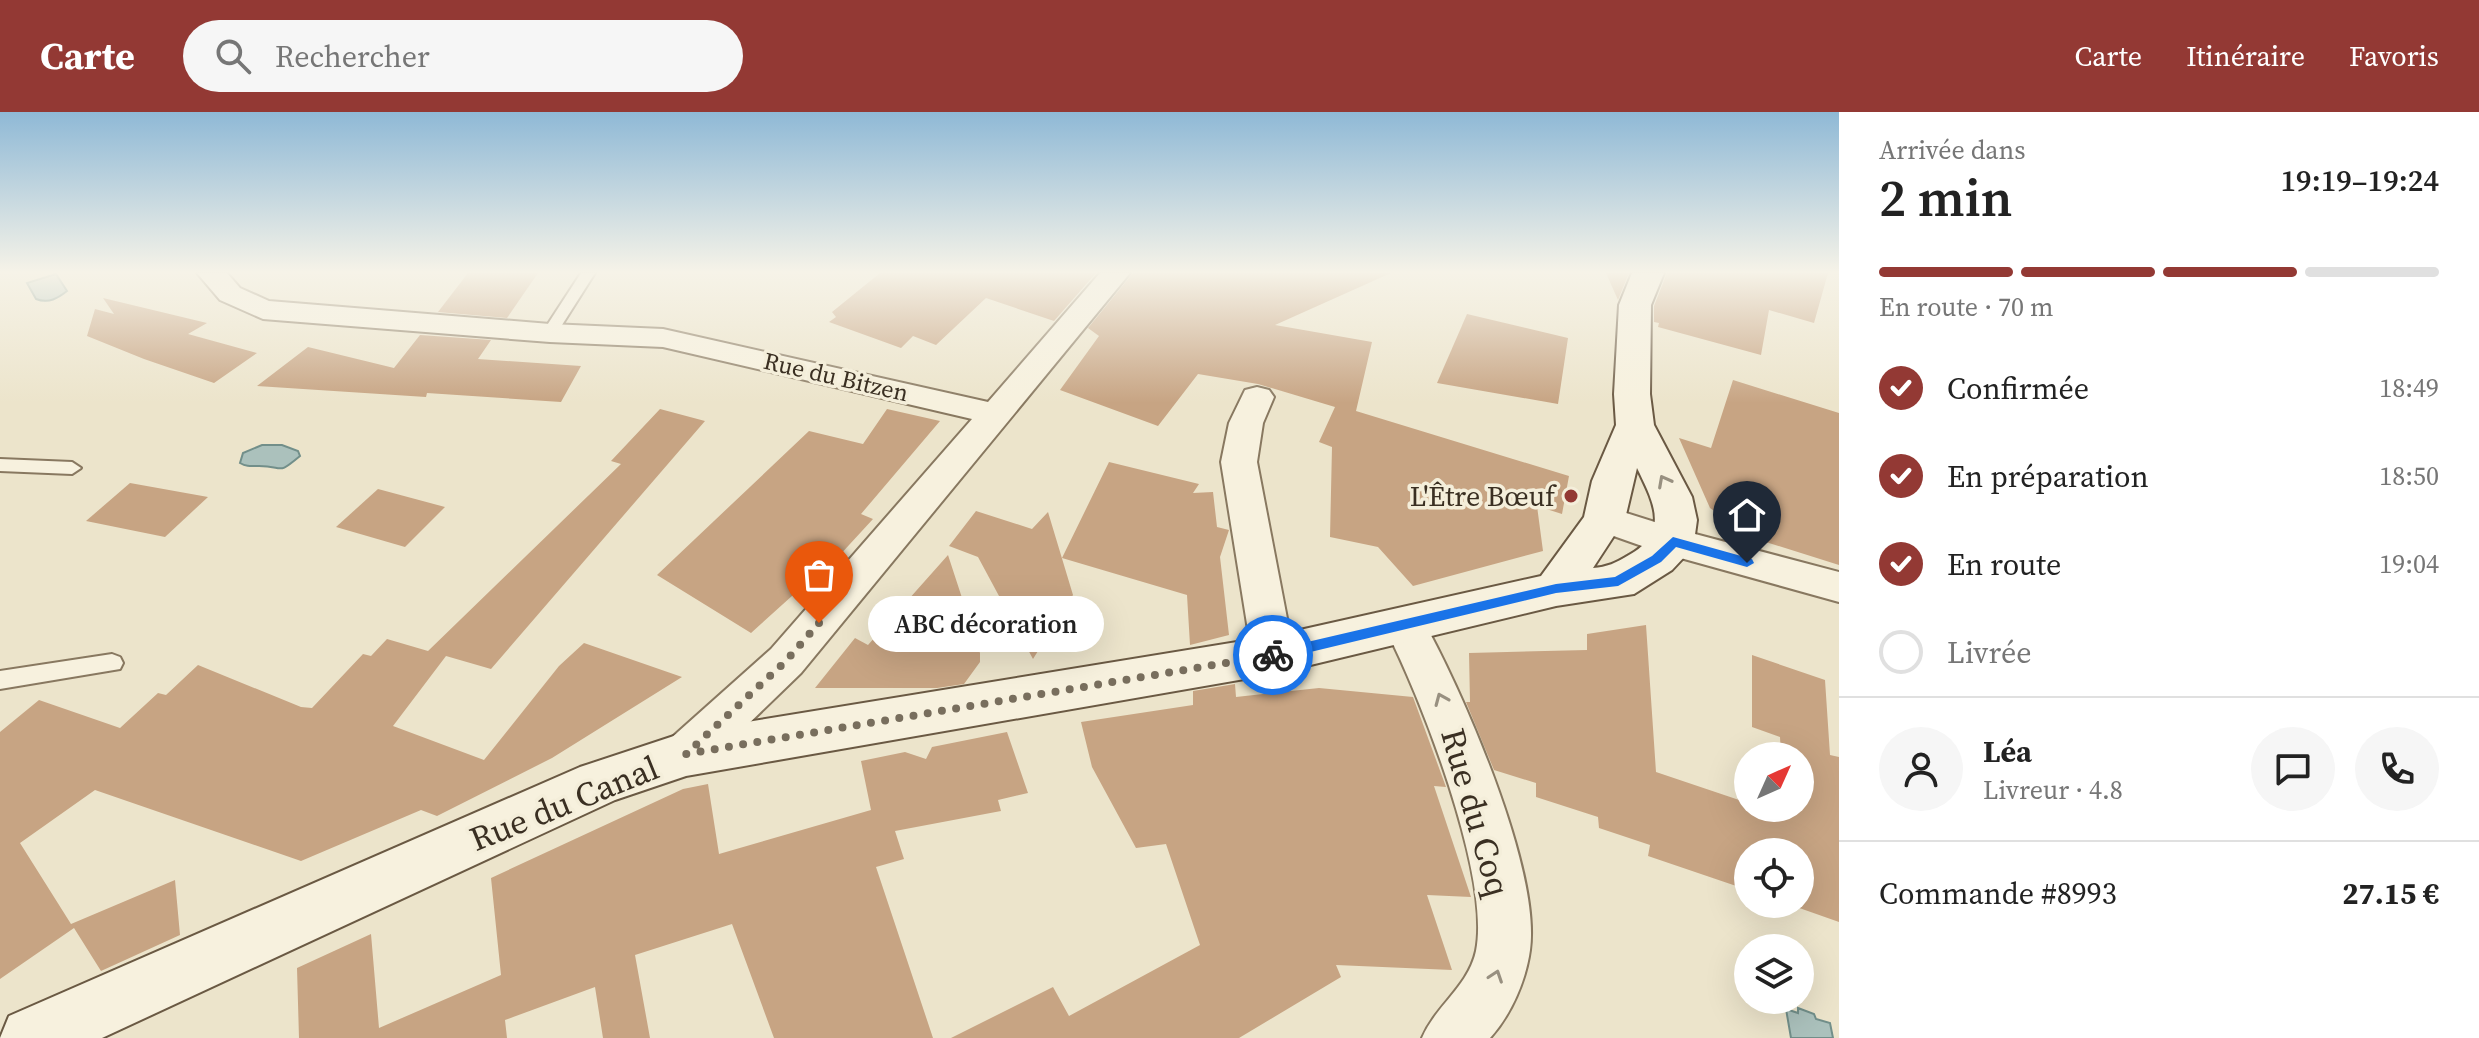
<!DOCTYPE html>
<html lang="fr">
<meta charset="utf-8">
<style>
:root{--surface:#fff;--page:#f6f6f6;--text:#222;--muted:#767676;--line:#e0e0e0;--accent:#933934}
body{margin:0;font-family:"Source Serif 4",serif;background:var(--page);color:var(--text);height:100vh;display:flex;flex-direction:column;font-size:30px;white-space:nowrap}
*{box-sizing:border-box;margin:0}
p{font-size:26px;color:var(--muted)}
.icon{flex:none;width:44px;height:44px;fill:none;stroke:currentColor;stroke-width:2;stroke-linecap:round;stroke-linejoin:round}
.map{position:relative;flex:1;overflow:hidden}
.sheet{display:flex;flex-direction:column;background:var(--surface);width:640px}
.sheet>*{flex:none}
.needle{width:52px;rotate:45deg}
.fabs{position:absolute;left:1734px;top:630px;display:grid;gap:16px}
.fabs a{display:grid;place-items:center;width:80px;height:80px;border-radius:50%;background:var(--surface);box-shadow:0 8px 32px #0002;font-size:40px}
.pin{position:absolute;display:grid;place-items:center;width:68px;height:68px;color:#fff;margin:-82px -34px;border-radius:50% 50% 50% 0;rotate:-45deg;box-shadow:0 0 8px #0007}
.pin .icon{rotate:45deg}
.courier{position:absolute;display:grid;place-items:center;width:80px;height:80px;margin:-40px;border:6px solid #1a73e8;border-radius:50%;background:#fff;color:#222;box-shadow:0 2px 10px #0007}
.bubble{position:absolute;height:56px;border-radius:28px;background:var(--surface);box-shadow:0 8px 32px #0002;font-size:26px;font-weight:600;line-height:56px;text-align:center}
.overview em{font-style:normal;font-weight:600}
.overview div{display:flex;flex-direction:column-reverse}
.overview{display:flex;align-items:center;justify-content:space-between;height:136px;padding:0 40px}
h1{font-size:52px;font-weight:600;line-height:60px}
.bar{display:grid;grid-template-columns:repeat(4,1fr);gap:12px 8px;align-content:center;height:96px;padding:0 40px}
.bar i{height:10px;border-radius:6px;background:var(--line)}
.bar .on{background:var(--accent)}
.bar p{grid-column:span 4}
.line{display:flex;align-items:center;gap:20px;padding:0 40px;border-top:2px solid var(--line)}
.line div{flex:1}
.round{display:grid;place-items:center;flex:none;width:84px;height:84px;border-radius:42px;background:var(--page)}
ol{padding:0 40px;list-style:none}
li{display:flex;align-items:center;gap:24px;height:88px}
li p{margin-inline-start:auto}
li .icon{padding:8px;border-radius:50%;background:var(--accent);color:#fff;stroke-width:4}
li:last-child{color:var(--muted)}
li i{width:44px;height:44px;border:4px solid var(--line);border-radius:50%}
header{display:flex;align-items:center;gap:48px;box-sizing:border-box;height:112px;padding:0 40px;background:var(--accent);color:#fff}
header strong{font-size:38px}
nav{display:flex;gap:44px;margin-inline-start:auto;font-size:28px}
.search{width:560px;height:72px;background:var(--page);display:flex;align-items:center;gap:20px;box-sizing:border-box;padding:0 28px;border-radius:44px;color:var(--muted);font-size:30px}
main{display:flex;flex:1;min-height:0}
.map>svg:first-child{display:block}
.water{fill:#abc1bc;stroke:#728f8a;stroke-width:2}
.building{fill:#c7a483}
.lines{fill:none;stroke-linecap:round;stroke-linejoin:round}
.service-casing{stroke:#887860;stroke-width:4}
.minor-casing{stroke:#887860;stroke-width:4}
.secondary-casing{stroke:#6a5943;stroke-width:4}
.service{fill:#f7f1de;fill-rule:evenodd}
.minor{fill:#f7f1de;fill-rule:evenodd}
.secondary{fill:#f7f1de;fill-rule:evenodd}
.oneway{stroke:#989080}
.route{fill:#1a73e8}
.done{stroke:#786e5d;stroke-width:8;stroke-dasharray:0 14.4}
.poi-dot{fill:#933934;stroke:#f4eeda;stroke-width:3}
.labels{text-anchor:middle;stroke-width:7;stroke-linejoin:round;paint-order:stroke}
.far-street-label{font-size:24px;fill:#3a2f22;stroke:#f4eeda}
.poi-label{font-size:28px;fill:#3a2f22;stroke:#f4eeda;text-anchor:end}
.near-street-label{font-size:34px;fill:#3a2f22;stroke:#f4eeda}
</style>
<header>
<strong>Carte</strong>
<div class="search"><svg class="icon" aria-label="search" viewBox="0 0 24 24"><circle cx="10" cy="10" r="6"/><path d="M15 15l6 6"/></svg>Rechercher</div>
<nav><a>Carte</a><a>Itinéraire</a><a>Favoris</a></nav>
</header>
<main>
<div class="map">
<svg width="1839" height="926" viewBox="0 0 1839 926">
<rect width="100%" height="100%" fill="#ece4cb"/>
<g class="water">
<path d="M 56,162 L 67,179 C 58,186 49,192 36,187 L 27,171 Z"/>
<path d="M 262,333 L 282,333 L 298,339 L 300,344 C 276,364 285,354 259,354 C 251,354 247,355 240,351 L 243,341 Z"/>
<path d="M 1798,896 L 1814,902 L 1816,907 L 1830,911 L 1833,926 L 1791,926 L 1786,897 L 1798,901 Z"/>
</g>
<g class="building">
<path d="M 468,161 L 538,161 L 507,206 L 438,200 Z"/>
<path d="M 880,161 L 1096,161 L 1054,209 L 986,186 L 936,233 L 913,224 L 901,236 L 829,210 L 836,205 L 832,200 Z"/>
<path d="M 1133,161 L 1391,161 L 1275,213 L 1372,230 L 1356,299 L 1569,364 L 1562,402 L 1537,394 L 1543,439 L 1413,474 L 1378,435 L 1330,425 L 1332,335 L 1319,330 L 1335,295 L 1258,272 L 1198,262 L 1158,314 L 1060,278 L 1099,224 L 1088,216 Z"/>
<path d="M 1606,161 L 1629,161 L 1618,188 Z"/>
<path d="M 1667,161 L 1828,161 L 1814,211 L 1769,198 L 1761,243 L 1658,215 L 1659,211 L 1654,210 L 1654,194 Z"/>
<path d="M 103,186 L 207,211 L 188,222 L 257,241 L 214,271 L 144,247 L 87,224 L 95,197 L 114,202 Z"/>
<path d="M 1467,202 L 1568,226 L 1558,292 L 1437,271 Z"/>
<path d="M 420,223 L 491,228 L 478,247 L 581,254 L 561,290 L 427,281 L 426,285 L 257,274 L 308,235 L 394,256 Z"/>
<path d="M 1733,268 L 1839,301 L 1839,453 L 1753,426 L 1710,396 L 1679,326 L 1711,336 Z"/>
<path d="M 660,297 L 705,309 L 491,557 L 446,544 L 393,614 L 484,648 L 559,554 L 584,531 L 682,565 L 552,646 L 437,704 L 421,698 L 301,749 L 95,678 L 20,731 L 71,812 L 175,768 L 180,823 L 101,859 L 74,816 L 0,867 L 0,620 L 39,588 L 120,616 L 158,581 L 166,583 L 198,553 L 301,595 L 312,596 L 363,542 L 371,544 L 387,527 L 428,539 L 621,352 L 611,349 Z"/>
<path d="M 887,297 L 940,309 L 861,402 L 873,407 L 826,458 L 823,456 L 751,521 L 657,463 L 809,319 L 863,332 Z"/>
<path d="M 1109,350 L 1199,372 L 1193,381 L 1213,380 L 1217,415 L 1229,418 L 1220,445 L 1229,523 L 1190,533 L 1187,483 L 1062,446 Z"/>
<path d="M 130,371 L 208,385 L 165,425 L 86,409 Z"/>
<path d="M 378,377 L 445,395 L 405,435 L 336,415 Z"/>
<path d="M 976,399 L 1032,417 L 1048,400 L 1073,483 L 1033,547 L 978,445 L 949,434 Z"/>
<path d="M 948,443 L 980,541 L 980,550 L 964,572 L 937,576 L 815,576 L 855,526 L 868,533 Z"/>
<path d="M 1646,513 L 1656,660 L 1748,691 L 1748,696 L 1764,696 L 1782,702 L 1782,696 L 1800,696 L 1800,644 L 1781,644 L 1780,625 L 1752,615 L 1752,543 L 1825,568 L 1830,643 L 1839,645 L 1839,810 L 1788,792 L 1800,792 L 1800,740 L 1748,740 L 1748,778 L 1648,744 L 1650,733 L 1599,716 L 1598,705 L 1536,685 L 1536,671 L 1494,658 L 1466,590 L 1470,590 L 1469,541 L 1587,538 L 1587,522 Z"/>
<path d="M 1235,572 L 1236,585 L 1319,576 L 1413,585 L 1446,675 L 1434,674 L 1471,785 L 1427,783 L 1452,858 L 1336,853 L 1341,865 L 1239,926 L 951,926 L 1053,875 L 1069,904 L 1200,833 L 1166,732 L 1136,736 L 1092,655 L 1081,610 L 1193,593 L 1193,579 Z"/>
<path d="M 1007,620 L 1028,681 L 998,688 L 1001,699 L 895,719 L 904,747 L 876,755 L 933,926 L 774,926 L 732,812 L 635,843 L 650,926 L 603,926 L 595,875 L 505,908 L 507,926 L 299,926 L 297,856 L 371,822 L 379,916 L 501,863 L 491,766 L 683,677 L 708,672 L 719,742 L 871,698 L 861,649 L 905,640 L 926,647 L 932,635 Z"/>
</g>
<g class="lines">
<defs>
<g id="service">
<path d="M 581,161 L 595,161 L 555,224 L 545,224 L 542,221 Z"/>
<path d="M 0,347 L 72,350 L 81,356 L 72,362 L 0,359 Z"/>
<path d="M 112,542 L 120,545 L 123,551 L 120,557 L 0,577 L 0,559 Z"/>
</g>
<g id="minor">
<path d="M 197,161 L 227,161 L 240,176 L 269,189 L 550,212 L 663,217 L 988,290 L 1100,161 L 1130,161 L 801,561 L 703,656 L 686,662 L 669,656 L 663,642 L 669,628 L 771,537 L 972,307 L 663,235 L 550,230 L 263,207 L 220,188 Z"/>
<path d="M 1257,275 L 1269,278 L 1274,285 L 1263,311 L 1257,350 L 1294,543 L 1288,555 L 1273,560 L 1258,555 L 1252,543 L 1221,350 L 1229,311 L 1245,278 Z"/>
<path d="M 1604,394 L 1680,418 L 1839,460 L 1839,490 L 1659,440 L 1591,416 L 1585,407 L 1591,398 Z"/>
<path d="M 1405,498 L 1420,503 C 1461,575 1541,757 1530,838 C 1526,868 1511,903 1490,926 L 1422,926 C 1436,893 1468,875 1476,839 C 1491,765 1420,582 1384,514 L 1390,503 Z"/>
</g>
<path id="secondary" d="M 1632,161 L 1664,161 L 1651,193 L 1650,282 L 1654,313 L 1692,385 L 1697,408 L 1694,430 L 1688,441 L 1672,458 L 1634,482 L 1556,494 L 1273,562 L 686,664 L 615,688 L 102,926 L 0,926 L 9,904 L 580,655 L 686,620 L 1273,524 L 1541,464 L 1584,405 L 1592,369 L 1616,313 L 1614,282 L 1619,193 ZM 1637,356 C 1654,391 1670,420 1629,443 C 1616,451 1607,455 1593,456 L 1625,407 Z"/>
</defs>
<use href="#service" class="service-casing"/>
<use href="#minor" class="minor-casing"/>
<use href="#secondary" class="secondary-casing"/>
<use href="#service" class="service"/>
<use href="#minor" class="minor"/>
<use href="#secondary" class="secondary"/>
</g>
<defs><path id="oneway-chevron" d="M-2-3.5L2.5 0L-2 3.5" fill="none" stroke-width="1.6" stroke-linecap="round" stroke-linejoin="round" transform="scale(2)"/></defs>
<g class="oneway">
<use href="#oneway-chevron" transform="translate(1664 369) rotate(-118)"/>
<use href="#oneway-chevron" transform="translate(1441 587) rotate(-113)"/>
<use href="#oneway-chevron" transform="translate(1496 864) rotate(-71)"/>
</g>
<linearGradient id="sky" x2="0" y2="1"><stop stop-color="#8fb9d6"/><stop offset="0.55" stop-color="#f6f3e8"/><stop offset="1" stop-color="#f6f3e8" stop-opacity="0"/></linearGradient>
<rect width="1839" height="291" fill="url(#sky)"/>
<path class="route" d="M 1673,425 L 1752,447 L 1754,451 L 1747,455 L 1676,435 L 1661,450 L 1618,474 L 1556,481 L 1273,549 L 1266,543 L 1273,538 L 1556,472 L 1615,465 L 1652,444 Z"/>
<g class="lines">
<path class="done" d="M 819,511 L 786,549 L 686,642 L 1273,543"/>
</g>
<circle class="poi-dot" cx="1571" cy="384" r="8"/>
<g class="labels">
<g class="far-street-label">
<text transform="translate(836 265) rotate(13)" y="8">Rue du Bitzen</text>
</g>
<g class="poi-label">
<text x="1555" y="394">L'Être Bœuf</text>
</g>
<g class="near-street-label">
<text transform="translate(564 691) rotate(-22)" y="12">Rue du Canal</text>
<text transform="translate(1476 700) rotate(74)" y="12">Rue du Coq</text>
</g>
</g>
</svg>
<div class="fabs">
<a><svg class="needle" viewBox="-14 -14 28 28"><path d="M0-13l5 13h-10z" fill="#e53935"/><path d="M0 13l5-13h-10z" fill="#767676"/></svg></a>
<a><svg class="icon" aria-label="locate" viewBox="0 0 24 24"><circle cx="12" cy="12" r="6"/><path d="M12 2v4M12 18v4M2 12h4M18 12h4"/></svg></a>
<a><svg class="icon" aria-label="layers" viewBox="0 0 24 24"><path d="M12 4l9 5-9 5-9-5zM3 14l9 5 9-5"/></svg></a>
</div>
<div class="pin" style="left:819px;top:511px;background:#ea580c"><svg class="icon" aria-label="bag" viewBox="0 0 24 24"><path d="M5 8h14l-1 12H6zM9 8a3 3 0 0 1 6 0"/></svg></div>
<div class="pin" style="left:1747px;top:451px;background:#1f2937"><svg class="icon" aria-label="home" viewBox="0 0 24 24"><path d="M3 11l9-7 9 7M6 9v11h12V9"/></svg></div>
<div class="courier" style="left:1273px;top:543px"><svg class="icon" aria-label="bike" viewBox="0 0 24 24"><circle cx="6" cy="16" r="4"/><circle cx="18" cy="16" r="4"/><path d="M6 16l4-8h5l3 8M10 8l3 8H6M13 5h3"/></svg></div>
<div class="bubble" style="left:868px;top:484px;width:236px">ABC décoration</div>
</div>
<section class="sheet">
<div class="overview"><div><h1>2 min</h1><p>Arrivée dans</p></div><em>19:19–19:24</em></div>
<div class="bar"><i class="on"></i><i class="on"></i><i class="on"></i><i></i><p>En route · 70 m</p></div>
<ol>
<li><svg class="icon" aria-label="check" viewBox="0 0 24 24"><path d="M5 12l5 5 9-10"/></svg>Confirmée<p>18:49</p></li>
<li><svg class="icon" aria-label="check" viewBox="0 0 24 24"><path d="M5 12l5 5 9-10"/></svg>En préparation<p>18:50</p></li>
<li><svg class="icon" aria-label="check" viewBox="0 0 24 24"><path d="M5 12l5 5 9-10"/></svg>En route<p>19:04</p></li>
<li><i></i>Livrée</li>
</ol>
<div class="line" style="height:144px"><a class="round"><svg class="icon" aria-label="person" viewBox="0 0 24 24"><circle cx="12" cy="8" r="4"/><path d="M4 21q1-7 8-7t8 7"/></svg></a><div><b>Léa</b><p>Livreur · 4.8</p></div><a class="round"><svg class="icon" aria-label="chat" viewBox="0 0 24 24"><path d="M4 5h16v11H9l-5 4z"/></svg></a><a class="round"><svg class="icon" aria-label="phone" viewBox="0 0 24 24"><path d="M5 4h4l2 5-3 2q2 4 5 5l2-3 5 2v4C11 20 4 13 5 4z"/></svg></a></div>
<div class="line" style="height:104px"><div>Commande #8993</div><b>27.15 €</b></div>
</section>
</main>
